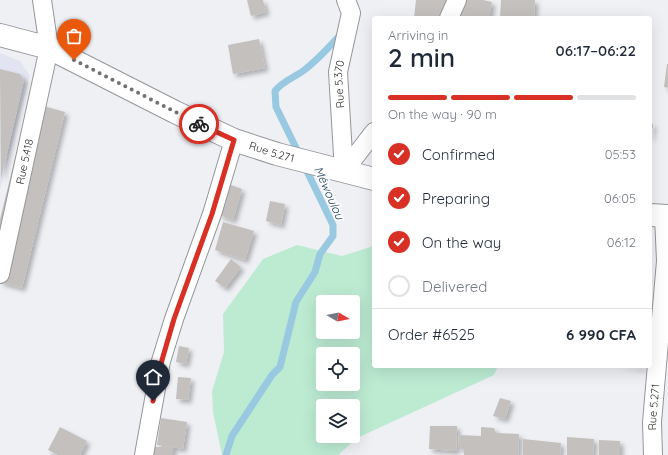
<!DOCTYPE html>
<meta charset="utf-8">
<style>
:root{--surface:#fff;--page:#f6f6f7;--text:#1f2937;--muted:#747a83;--line:#e0e1e3;--accent:#d93025}
body{margin:0;font-family:Quicksand,sans-serif;background:var(--page);color:var(--text);height:100vh;display:flex;flex-direction:column;font-size:15px;white-space:nowrap}
*{box-sizing:border-box;margin:0}
p{font-size:13px;color:var(--muted)}
.icon{flex:none;width:22px;height:22px;fill:none;stroke:currentColor;stroke-width:2;stroke-linecap:round;stroke-linejoin:round}
.map{position:relative;flex:1;overflow:hidden}
.details{position:absolute;left:372px;top:16px;width:280px;height:352px;display:flex;flex-direction:column;background:var(--surface);border-radius:4px;box-shadow:0 4px 16px #0002}
.details>*{flex:none}
.needle{width:26px;rotate:100deg}
.tools{position:absolute;left:316px;top:295px;display:grid;gap:8px}
.tools a{display:grid;place-items:center;width:44px;height:44px;border-radius:4px;background:var(--surface);box-shadow:0 4px 16px #0002;font-size:20px}
.pin{position:absolute;display:grid;place-items:center;width:34px;height:34px;color:#fff;margin:-41px -17px;border-radius:50% 50% 50% 0;rotate:-45deg;box-shadow:0 0 4px #0007}
.pin .icon{rotate:45deg}
.courier{position:absolute;display:grid;place-items:center;width:40px;height:40px;margin:-20px;border:3px solid #d93025;border-radius:50%;background:#fff;color:#222;box-shadow:0 1px 5px #0007}
.overview em{font-style:normal;font-weight:600}
.overview div{display:flex;flex-direction:column-reverse}
.overview{display:flex;align-items:center;justify-content:space-between;height:68px;padding:0 16px}
h1{font-size:26px;font-weight:600;line-height:30px}
.bar{display:grid;grid-template-columns:repeat(4,1fr);gap:6px 4px;align-content:center;height:48px;padding:0 16px}
.bar i{height:5px;border-radius:3px;background:var(--line)}
.bar .active{background:var(--accent)}
.bar p{grid-column:span 4}
.line{display:flex;align-items:center;gap:10px;padding:0 16px;border-top:1px solid var(--line)}
.line div{flex:1}
ol{padding:0 16px;list-style:none}
li{display:flex;align-items:center;gap:12px;height:44px}
li p{margin-inline-start:auto}
li .icon{padding:4px;border-radius:50%;background:var(--accent);color:#fff;stroke-width:4}
li:last-child{color:var(--muted)}
li i{width:22px;height:22px;border:2px solid var(--line);border-radius:50%}
.map>svg:first-child{display:block}
.built{fill:#e2e5f1}
.green{fill:#bcebd2;fill-rule:evenodd}
.lines{fill:none;stroke-linecap:round;stroke-linejoin:round}
.stream{stroke:#99c9e1;stroke-width:7}
.building{fill:#c3c0bd;filter:url(#shadow)}
.minor-casing{stroke:#95969a;stroke-width:20}
.tertiary-casing{stroke:#95969a;stroke-width:24}
.minor{stroke:#fff;stroke-width:18}
.tertiary{stroke:#fff;stroke-width:22}
.done{stroke:#707173;stroke-width:4;stroke-dasharray:0 7.2}
.route{stroke:#d93025;stroke-width:5}
.labels{text-anchor:middle;stroke-width:3.5;stroke-linejoin:round;paint-order:stroke}
.street-label{font-size:11px;fill:#2c2c2e;stroke:#fdfdff}
.water-label{font-size:12px;font-style:italic;fill:#174051;stroke:#fdfdff}
</style>
<div class="map">
<svg width="668" height="455" viewBox="0 0 668 455">
<defs>
<filter id="shadow"><feDropShadow dx="3.5" dy="3.5" stdDeviation="2" flood-color="#0004"/></filter>
</defs>
<rect width="100%" height="100%" fill="#eff0f4"/>
<path class="built" d="M 0,53 L 20,61 L 30,76 L 0,190 Z"/>
<path class="green" d="M 297,245 L 342,256 L 374,246 L 374,366 L 498,366 L 494,375 L 357,438 L 338,455 L 222,455 L 213,412 L 212,391 L 224,352 L 223,314 L 263,259 ZM 323,302 L 353,302 L 353,332 L 323,332 ZM 323,354 L 353,354 L 353,384 L 323,384 ZM 323,406 L 353,406 L 353,436 L 323,436 Z"/>
<g class="lines">
<g class="stream">
<path d="M 300,156 L 276,107 L 275,91 C 283,81 293,78 303,71 C 318,60 330,46 342,33"/>
<path d="M 226,455 L 232,436 L 272,375 L 280,367 L 296,302 L 315,272 L 320,254 L 333,236 L 333,225 L 304,165"/>
</g>
</g>
<g class="building">
<path d="M 247,0 L 263,0 L 266,12 L 251,16 Z"/>
<path d="M 416,0 L 483,0 L 492,2 L 489,18 L 414,18 Z"/>
<path d="M 501,0 L 535,0 L 534,18 L 500,18 Z"/>
<path d="M 259,39 L 265,68 L 233,74 L 228,45 Z"/>
<path d="M 667,64 L 668,64 L 668,88 L 664,87 Z"/>
<path d="M 0,69 L 20,74 L 24,80 L 1,179 Z"/>
<path d="M 29,102 L 65,112 L 22,288 L 0,282 L 0,219 Z"/>
<path d="M 650,123 L 653,124 L 651,138 L 650,138 Z"/>
<path d="M 228,184 L 242,189 L 233,220 L 219,215 Z"/>
<path d="M 270,201 L 285,204 L 281,225 L 266,221 Z"/>
<path d="M 223,222 L 254,231 L 245,260 L 215,250 Z"/>
<path d="M 231,259 L 241,267 L 225,288 L 215,281 Z"/>
<path d="M 179,346 L 189,348 L 186,364 L 176,362 Z"/>
<path d="M 618,366 L 644,366 L 643,368 Z"/>
<path d="M 178,377 L 191,378 L 188,400 L 176,399 Z"/>
<path d="M 500,398 L 511,401 L 505,419 L 493,416 Z"/>
<path d="M 161,418 L 187,422 L 183,449 L 173,447 L 173,455 L 147,455 L 147,447 L 172,447 L 157,445 Z"/>
<path d="M 430,426 L 457,426 L 456,451 L 429,449 Z"/>
<path d="M 60,427 L 87,441 L 80,455 L 58,455 L 48,450 Z"/>
<path d="M 481,427 L 494,428 L 496,433 L 519,434 L 518,455 L 464,455 L 464,448 L 458,448 L 459,435 L 481,436 Z"/>
<path d="M 567,437 L 594,439 L 593,455 L 567,455 Z"/>
<path d="M 523,439 L 561,443 L 560,455 L 523,455 Z"/>
<path d="M 599,440 L 620,441 L 620,455 L 599,455 Z"/>
</g>
<g class="lines">
<defs>
<g id="minor">
<path d="M 449,18 L 457,0"/>
<path id="s1" d="M 344,171 L 338,72 L 351,13 L 346,0"/>
<path d="M 344,171 L 374,132"/>
<path id="s2" d="M 0,274 L 49,48 L 42,0"/>
<path d="M 144,455 L 161,361 L 174,319 L 212,214 L 234,140"/>
<path id="s3" d="M 653,455 L 652,422 L 666,261 L 664,216"/>
</g>
<g id="tertiary">
<path id="s4" d="M 0,35 L 49,48 L 175,112 L 234,140 L 277,154 L 374,179"/>
<path d="M 650,215 L 668,216"/>
</g>
</defs>
<use href="#minor" class="minor-casing"/>
<use href="#tertiary" class="tertiary-casing"/>
<use href="#minor" class="minor"/>
<use href="#tertiary" class="tertiary"/>
</g>
<g class="lines">
<path class="done" d="M 74,60 L 199,124"/>
<path class="route" d="M 153,401 L 162,360 L 174,319 L 212,214 L 234,140 L 199,124"/>
</g>
<g class="labels">
<g class="street-label">
<text dy="4" stroke="none"><textPath href="#s1" startOffset="87">Rue 5.370</textPath></text>
<text dy="4" stroke="none"><textPath href="#s4" startOffset="297">Rue 5.271</textPath></text>
<text dy="4" stroke="none"><textPath href="#s2" startOffset="115">Rue 5.418</textPath></text>
<text dy="4" stroke="none"><textPath href="#s3" startOffset="48">Rue 5.271</textPath></text>
</g>
<g class="water-label">
<text transform="translate(329 193) rotate(66)" y="4">Méwoulou</text>
</g>
</g>
</svg>
<div class="tools">
<a><svg class="needle" viewBox="-14 -14 28 28"><path d="M0-13l5 13h-10z" fill="#e53935"/><path d="M0 13l5-13h-10z" fill="#747a83"/></svg></a>
<a><svg class="icon" aria-label="locate" viewBox="0 0 24 24"><circle cx="12" cy="12" r="6"/><path d="M12 2v4M12 18v4M2 12h4M18 12h4"/></svg></a>
<a><svg class="icon" aria-label="layers" viewBox="0 0 24 24"><path d="M12 4l9 5-9 5-9-5zM3 14l9 5 9-5"/></svg></a>
</div>
<div class="pin" style="left:74px;top:60px;background:#ea580c"><svg class="icon" aria-label="bag" viewBox="0 0 24 24"><path d="M5 8h14l-1 12H6zM9 8a3 3 0 0 1 6 0"/></svg></div>
<div class="pin" style="left:153px;top:401px;background:#1f2937"><svg class="icon" aria-label="home" viewBox="0 0 24 24"><path d="M3 11l9-7 9 7M6 9v11h12V9"/></svg></div>
<div class="courier" style="left:199px;top:124px"><svg class="icon" aria-label="bike" viewBox="0 0 24 24"><circle cx="6" cy="16" r="4"/><circle cx="18" cy="16" r="4"/><path d="M6 16l4-8h5l3 8M10 8l3 8H6M13 5h3"/></svg></div>
<section class="details">
<div class="overview"><div><h1>2 min</h1><p>Arriving in</p></div><em>06:17–06:22</em></div>
<div class="bar"><i class="active"></i><i class="active"></i><i class="active"></i><i></i><p>On the way · 90 m</p></div>
<ol>
<li><svg class="icon" aria-label="check" viewBox="0 0 24 24"><path d="M5 12l5 5 9-10"/></svg>Confirmed<p>05:53</p></li>
<li><svg class="icon" aria-label="check" viewBox="0 0 24 24"><path d="M5 12l5 5 9-10"/></svg>Preparing<p>06:05</p></li>
<li><svg class="icon" aria-label="check" viewBox="0 0 24 24"><path d="M5 12l5 5 9-10"/></svg>On the way<p>06:12</p></li>
<li><i></i>Delivered</li>
</ol>
<div class="line" style="height:52px"><div>Order #6525</div><b>6 990 CFA</b></div>
</section>
</div>
